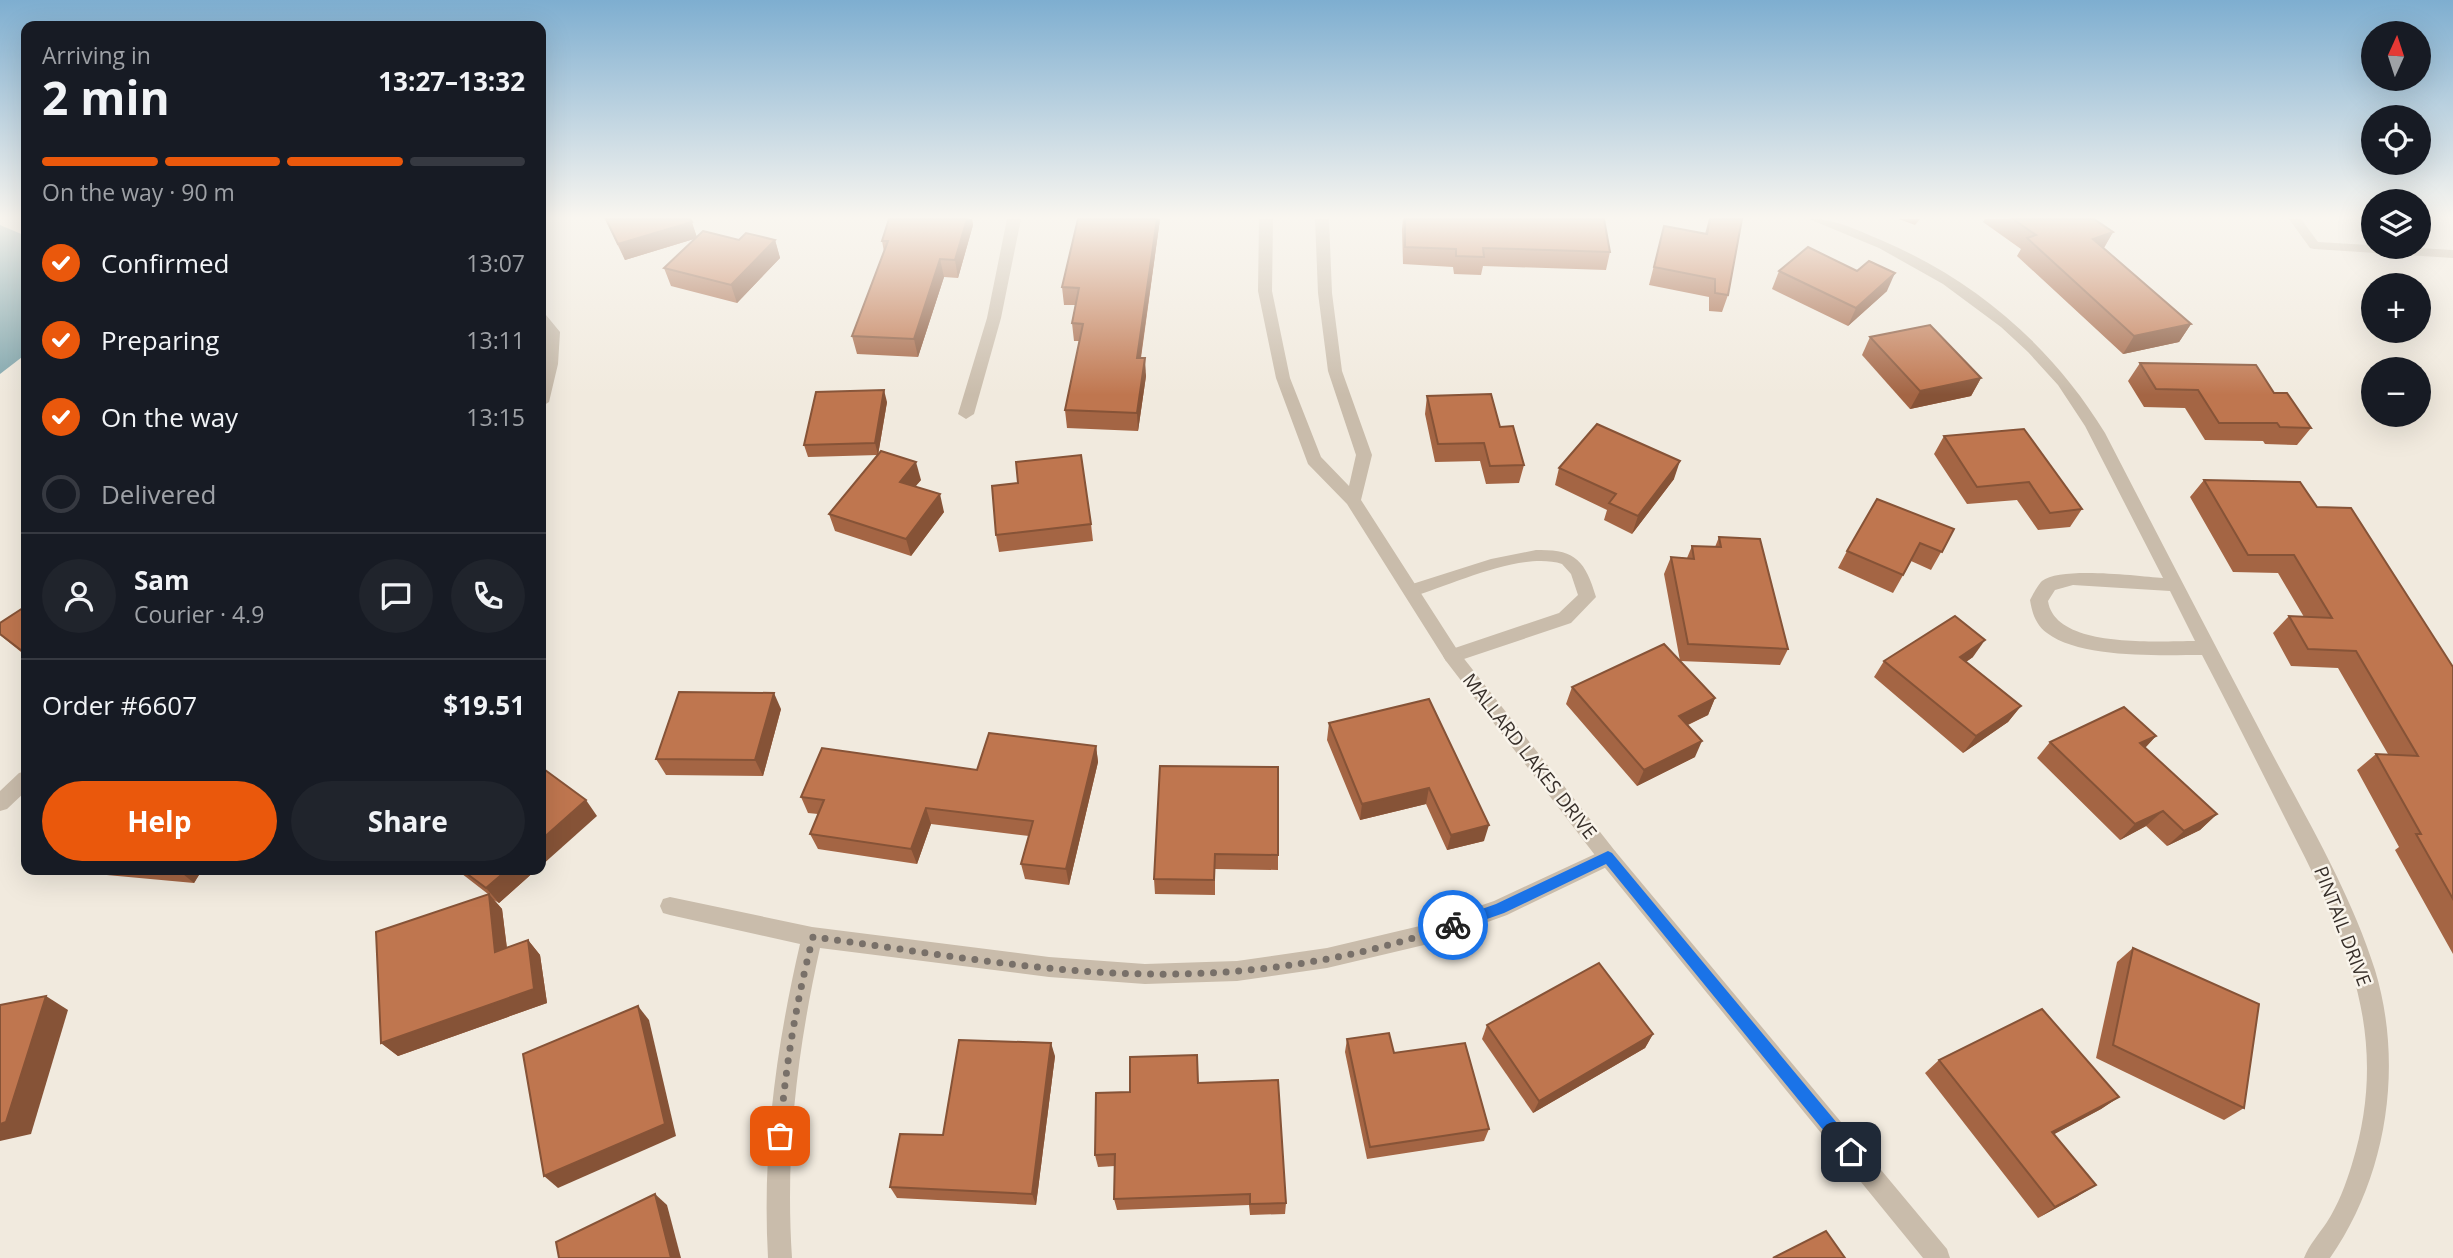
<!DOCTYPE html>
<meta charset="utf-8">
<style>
:root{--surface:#171b24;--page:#20242c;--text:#f1f3f6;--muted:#9ea1a6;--line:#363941;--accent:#ea580c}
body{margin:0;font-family:"Open Sans",sans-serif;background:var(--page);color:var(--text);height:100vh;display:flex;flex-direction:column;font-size:26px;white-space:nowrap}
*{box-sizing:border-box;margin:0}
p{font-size:23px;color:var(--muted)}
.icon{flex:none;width:38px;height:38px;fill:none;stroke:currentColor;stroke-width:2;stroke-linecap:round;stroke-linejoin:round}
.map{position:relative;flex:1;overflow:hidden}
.panel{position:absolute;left:21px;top:21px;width:525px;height:854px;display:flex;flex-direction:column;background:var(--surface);border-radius:14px;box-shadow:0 7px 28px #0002}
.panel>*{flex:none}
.needle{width:46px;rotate:3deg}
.tools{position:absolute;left:2361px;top:21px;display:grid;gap:14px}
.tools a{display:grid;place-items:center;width:70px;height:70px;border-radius:50%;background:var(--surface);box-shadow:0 7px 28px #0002;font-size:35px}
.pin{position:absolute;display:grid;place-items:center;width:60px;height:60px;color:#fff;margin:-30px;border-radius:14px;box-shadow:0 4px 10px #0006}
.courier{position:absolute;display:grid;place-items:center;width:70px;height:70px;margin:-35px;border:5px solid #1a73e8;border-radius:50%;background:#fff;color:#222;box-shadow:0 2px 9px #0007}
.head em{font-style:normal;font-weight:700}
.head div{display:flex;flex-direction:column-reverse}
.head{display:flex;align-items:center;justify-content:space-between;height:119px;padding:0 21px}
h1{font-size:46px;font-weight:700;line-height:52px}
.bar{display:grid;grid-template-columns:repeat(4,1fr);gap:10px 7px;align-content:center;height:84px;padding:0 21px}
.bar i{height:9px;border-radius:5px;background:var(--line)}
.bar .active{background:var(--accent)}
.bar p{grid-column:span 4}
.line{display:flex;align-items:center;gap:18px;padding:0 21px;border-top:2px solid var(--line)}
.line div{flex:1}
.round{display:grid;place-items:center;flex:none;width:74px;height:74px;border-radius:37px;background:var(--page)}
ol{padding:0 21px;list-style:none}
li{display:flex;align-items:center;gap:21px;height:77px}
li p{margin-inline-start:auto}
li .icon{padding:7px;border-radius:50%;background:var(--accent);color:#fff;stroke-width:4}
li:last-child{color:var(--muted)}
li i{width:38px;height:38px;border:4px solid var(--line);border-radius:50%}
.action{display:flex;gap:14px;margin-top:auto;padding:14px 21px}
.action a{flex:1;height:80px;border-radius:42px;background:var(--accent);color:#fff;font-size:28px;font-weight:700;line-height:80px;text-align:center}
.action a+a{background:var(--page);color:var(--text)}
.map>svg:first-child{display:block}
.water{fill:#7fa6ad}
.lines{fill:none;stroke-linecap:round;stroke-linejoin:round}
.service{fill:#c9bcab;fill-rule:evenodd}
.minor{fill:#c9bcab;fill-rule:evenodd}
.tertiary{fill:#c9bcab;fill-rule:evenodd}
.wall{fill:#a46544}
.shaded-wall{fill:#865337}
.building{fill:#bf764f;stroke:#865337;stroke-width:2}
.route{fill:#1a73e8}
.done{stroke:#787069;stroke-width:7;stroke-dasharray:0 12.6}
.labels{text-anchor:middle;stroke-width:5;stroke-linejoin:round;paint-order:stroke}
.street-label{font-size:19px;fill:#372f2a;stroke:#f9f4eb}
</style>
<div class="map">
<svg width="2453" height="1258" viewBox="0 0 2453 1258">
<rect width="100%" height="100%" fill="#f1eade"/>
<path class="water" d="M 0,225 L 26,236 L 26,354 L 0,374 Z"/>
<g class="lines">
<path class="service" d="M 2289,219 L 2301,219 L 2318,242 L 2453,250 L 2453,258 L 2314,249 L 2310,248 Z"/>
<g class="minor">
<path d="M 1007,219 L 1021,219 L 1001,318 L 974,414 L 966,419 L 958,414 L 987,318 Z"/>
<path d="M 1809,219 C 1835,218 1857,230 1881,240 C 1975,280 2052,346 2105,433 C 2155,530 2205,626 2256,723 C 2297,803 2348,884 2375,970 C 2404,1066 2387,1176 2330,1258 L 2304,1258 C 2309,1245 2319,1234 2327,1222 C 2338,1205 2346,1184 2352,1164 C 2393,1032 2343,931 2284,816 C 2257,762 2230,709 2202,655 C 2161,655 2081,659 2047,633 C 2036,625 2032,613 2030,600 C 2033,594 2038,585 2042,581 C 2060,566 2138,576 2163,578 L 2085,426 L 2058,385 L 2028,352 L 2001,327 L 1943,284 L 1879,248 ZM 2073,585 L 2170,591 L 2195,641 C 2158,641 2055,649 2048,601 L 2055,590 Z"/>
<path d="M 541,313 L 546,315 L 560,332 L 558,364 L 549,402 L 541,407 L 541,375 L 546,333 L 541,327 Z"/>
<path d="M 1536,550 C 1575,549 1585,560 1596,597 L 1571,623 L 1452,663 L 1446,661 L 1443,656 L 1446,651 L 1559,613 L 1578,595 L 1571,574 L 1562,564 C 1521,551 1452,585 1412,597 L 1406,596 L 1403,591 L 1406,586 L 1491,559 Z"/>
<path d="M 26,771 L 26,791 L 7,809 L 0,811 L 0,791 L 19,773 Z"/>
<path d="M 1608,848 L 1615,851 L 1618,857 L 1615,863 L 1507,915 L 1424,945 L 1327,968 L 1237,981 L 1145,984 L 1049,977 L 820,948 C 797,1051 785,1152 792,1258 L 768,1258 C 762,1151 776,1048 800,944 L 670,915 L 663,913 L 660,906 L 663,899 L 670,897 L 812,927 L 1049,957 L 1145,964 L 1237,961 L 1327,948 L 1424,925 L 1494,901 Z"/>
</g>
<path class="tertiary" d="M 1259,219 L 1273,219 L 1272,291 L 1290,378 L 1321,457 L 1349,486 L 1356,455 L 1328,371 L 1318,293 L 1315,219 L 1329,219 L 1332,293 L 1342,371 L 1372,455 L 1361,500 L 1458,651 L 1615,851 L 1947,1249 L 1950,1258 L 1923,1258 L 1601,863 L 1446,661 L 1347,504 L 1308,464 L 1276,378 L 1258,291 Z"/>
</g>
<g class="wall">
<path d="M 605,219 L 690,219 L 697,237 L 739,240 L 775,240 L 780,258 L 737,303 L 671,286 L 664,268 L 694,239 L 625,260 Z"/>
<path d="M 889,219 L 972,219 L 973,225 L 958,278 L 944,277 L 918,357 L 857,354 L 852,336 L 884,252 L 882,241 Z"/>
<path d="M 1078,219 L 1160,219 L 1141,358 L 1146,376 L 1138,431 L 1067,428 L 1065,410 L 1080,341 L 1074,341 L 1072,323 L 1076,305 L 1064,305 L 1062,287 Z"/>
<path d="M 1403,219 L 1604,219 L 1610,252 L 1606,270 L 1483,266 L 1481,275 L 1454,274 L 1453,267 L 1403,264 L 1402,229 Z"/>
<path d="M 1709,219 L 1742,219 L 1728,295 L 1722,312 L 1709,311 L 1709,297 L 1649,285 L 1664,226 L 1705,234 Z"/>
<path d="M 1899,219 L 1920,219 L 1915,225 Z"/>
<path d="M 1985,219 L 2094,219 L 2113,232 L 2104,248 L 2191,324 L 2179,342 L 2123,354 L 2017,256 L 2021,249 L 1983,222 Z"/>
<path d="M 1779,271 L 1887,291 L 1848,326 L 1772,289 Z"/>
<path d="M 1870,337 L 1981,378 L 1971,396 L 1910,409 L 1862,355 Z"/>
<path d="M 2140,363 L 2274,393 L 2311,428 L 2297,445 L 2265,444 L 2263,441 L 2205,440 L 2185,408 L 2144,407 L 2128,381 Z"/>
<path d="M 1427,396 L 1500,427 L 1524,465 L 1519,483 L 1486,484 L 1480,461 L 1435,462 L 1425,414 Z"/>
<path d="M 887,402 L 878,455 L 808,457 L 804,445 Z"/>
<path d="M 1944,436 L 2082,509 L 2070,527 L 2038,530 L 2017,500 L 1967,504 L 1934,454 Z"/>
<path d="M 1559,468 L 1674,479 L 1632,534 L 1604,520 L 1607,510 L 1555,485 Z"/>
<path d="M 921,480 L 915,486 L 944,512 L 911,556 L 835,531 L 829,514 Z"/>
<path d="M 2204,480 L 2317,507 L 2453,667 L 2453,954 L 2395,850 L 2399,847 L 2357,770 L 2376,754 L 2388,754 L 2338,668 L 2291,666 L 2273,633 L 2289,616 L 2304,617 L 2278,573 L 2233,572 L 2190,497 Z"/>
<path d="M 1091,524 L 1093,541 L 999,552 L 996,535 Z"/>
<path d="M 1954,529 L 1931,570 L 1911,561 L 1893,593 L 1838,568 L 1847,551 Z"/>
<path d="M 1719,537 L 1788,649 L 1780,665 L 1680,661 L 1715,698 L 1708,715 L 1688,725 L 1695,757 L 1637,786 L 1566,704 L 1572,687 L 1680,661 L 1664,574 L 1671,557 L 1687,558 L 1692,546 L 1715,547 Z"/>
<path d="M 26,606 L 26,656 L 0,635 L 0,623 Z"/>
<path d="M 1973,657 L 1966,662 L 2021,706 L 2008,722 L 1963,753 L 1874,677 L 1884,661 Z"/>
<path d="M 1429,699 L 1484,841 L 1447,850 L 1426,804 L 1360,820 L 1327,740 L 1329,723 Z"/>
<path d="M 781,709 L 763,776 L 666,775 L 656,759 Z"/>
<path d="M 2156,736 L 2145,748 L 2217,814 L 2200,830 L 2167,846 L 2146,826 L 2120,840 L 2037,758 L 2050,742 Z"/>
<path d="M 1096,746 L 1098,762 L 1069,885 L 1025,879 L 1021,864 L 1029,836 L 931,824 L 917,864 L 818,849 L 810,834 L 818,814 L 808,813 L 801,797 L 977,770 Z"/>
<path d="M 1160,766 L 1278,855 L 1278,870 L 1215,869 L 1215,895 L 1155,894 L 1154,879 Z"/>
<path d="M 52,870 L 202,870 L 194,883 Z"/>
<path d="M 457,870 L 536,870 L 499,903 L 494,900 L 502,909 L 507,948 L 528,940 L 540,955 L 547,1003 L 398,1056 L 381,1043 L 488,894 Z"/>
<path d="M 2133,948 L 2244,1108 L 2224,1120 L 2096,1058 L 2117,962 Z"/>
<path d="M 1487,1025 L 1653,1034 L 1645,1048 L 1533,1113 L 1482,1039 Z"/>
<path d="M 1347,1039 L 1394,1053 L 1489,1129 L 1484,1141 L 1367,1159 L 1345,1052 Z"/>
<path d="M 1055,1056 L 1036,1205 L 897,1198 L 890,1187 L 943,1135 Z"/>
<path d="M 1939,1060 L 2119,1097 L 2101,1109 L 2054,1134 L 2078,1196 L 2038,1218 L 1925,1073 Z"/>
<path d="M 1198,1083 L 1286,1203 L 1285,1214 L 1250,1215 L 1249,1205 L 1117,1210 L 1114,1199 L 1115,1166 L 1098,1167 L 1095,1155 L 1130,1092 Z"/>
</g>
<g class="shaded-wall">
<path d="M 967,219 L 972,219 L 973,225 L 958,278 L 955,260 Z"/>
<path d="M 1157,219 L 1160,219 L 1138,376 L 1137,358 Z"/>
<path d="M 692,222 L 697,238 L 625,260 L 618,244 Z"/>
<path d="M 2113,232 L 2103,249 L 2093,239 Z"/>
<path d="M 775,240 L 780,258 L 737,303 L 731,285 Z"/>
<path d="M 940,259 L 944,277 L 918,357 L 914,339 Z"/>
<path d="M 1895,273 L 1887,291 L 1848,326 L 1856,308 Z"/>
<path d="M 2191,324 L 2179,342 L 2123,354 L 2134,336 Z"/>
<path d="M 1145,358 L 1146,376 L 1138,431 L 1137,413 Z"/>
<path d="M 1981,378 L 1971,396 L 1910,409 L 1920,391 Z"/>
<path d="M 884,390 L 887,402 L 878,455 L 875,443 Z"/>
<path d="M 1680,461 L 1674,479 L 1632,534 L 1638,516 Z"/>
<path d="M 916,462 L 921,480 L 905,499 L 900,482 Z"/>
<path d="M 940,494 L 944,512 L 911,556 L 906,539 Z"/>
<path d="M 1985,640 L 1973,657 L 1948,674 L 1960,657 Z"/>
<path d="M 774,693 L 781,709 L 763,776 L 755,760 Z"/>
<path d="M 1715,698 L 1708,715 L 1672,732 L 1679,716 Z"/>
<path d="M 2021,706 L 2008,722 L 1963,753 L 1976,736 Z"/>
<path d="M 2156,736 L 2141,752 L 2140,743 Z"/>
<path d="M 1702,741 L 1695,757 L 1637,786 L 1644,770 Z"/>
<path d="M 1096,746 L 1098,762 L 1069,885 L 1066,869 Z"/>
<path d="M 1429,788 L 1426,804 L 1360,820 L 1362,804 Z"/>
<path d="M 586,800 L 597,816 L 541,866 L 541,840 Z"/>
<path d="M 926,808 L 931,824 L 917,864 L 911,849 Z"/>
<path d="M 2163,811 L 2146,826 L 2120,840 L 2135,824 Z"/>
<path d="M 2217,814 L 2200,830 L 2167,846 L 2184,831 Z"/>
<path d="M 1489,825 L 1484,841 L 1447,850 L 1451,835 Z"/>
<path d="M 178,870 L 202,870 L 194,883 Z"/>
<path d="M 507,870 L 536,870 L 499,903 L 486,888 Z"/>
<path d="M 489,894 L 502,909 L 509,966 L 495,952 Z"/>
<path d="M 528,940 L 540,955 L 547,1003 L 398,1056 L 381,1043 Z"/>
<path d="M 46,996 L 68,1010 L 31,1134 L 0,1141 L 0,1124 Z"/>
<path d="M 638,1006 L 649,1020 L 676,1136 L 558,1188 L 544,1176 Z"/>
<path d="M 1653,1034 L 1645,1048 L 1533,1113 L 1539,1101 Z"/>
<path d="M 1051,1043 L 1055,1056 L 1036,1205 L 1032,1194 Z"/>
<path d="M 2119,1097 L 2101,1109 L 2036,1144 L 2052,1132 Z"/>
<path d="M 2096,1185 L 2078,1196 L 2038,1218 L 2055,1207 Z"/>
<path d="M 655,1194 L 667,1205 L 681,1258 L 671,1258 Z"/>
</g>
<g class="building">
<path d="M 606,219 L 690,219 L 692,222 L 618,244 Z"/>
<path d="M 889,219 L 967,219 L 955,260 L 940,259 L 914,339 L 852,336 L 888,241 L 882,241 Z"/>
<path d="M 1078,219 L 1157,219 L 1137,358 L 1145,358 L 1137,413 L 1065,410 L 1083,324 L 1072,323 L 1079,288 L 1062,287 Z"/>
<path d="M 1405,219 L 1604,219 L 1610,252 L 1483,248 L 1484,257 L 1456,256 L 1456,249 L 1405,247 Z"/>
<path d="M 1710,219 L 1742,219 L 1728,295 L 1715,293 L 1715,279 L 1654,267 L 1664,226 L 1707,234 Z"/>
<path d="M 2013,219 L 2094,219 L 2113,232 L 2093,239 L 2191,324 L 2134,336 L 2027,238 L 2036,235 Z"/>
<path d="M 703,231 L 739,240 L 746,233 L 775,240 L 731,285 L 664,268 Z"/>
<path d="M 1808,247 L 1857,271 L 1869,261 L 1895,273 L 1856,308 L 1779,271 Z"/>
<path d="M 1930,325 L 1981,378 L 1920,391 L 1870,337 Z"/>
<path d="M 2140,363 L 2256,365 L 2274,393 L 2287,393 L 2311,428 L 2280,427 L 2277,423 L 2219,423 L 2198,390 L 2156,389 Z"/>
<path d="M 884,390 L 875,443 L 804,445 L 816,392 Z"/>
<path d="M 1491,394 L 1500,427 L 1513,426 L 1524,465 L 1490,466 L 1484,443 L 1438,444 L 1427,396 Z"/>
<path d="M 1597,424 L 1680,461 L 1638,516 L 1609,503 L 1616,494 L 1559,468 Z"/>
<path d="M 2024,429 L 2082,509 L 2050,513 L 2029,482 L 1977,487 L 1944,436 Z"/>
<path d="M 881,451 L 916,462 L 900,482 L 940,494 L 906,539 L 829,514 Z"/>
<path d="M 1081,455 L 1091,524 L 996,535 L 992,486 L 1018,483 L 1016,462 Z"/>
<path d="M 2204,480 L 2300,482 L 2317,507 L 2351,508 L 2453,667 L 2453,899 L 2416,834 L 2421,834 L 2376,754 L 2418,756 L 2356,651 L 2308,649 L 2289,616 L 2332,618 L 2294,555 L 2248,555 Z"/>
<path d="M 1877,499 L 1954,529 L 1942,552 L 1920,543 L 1903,575 L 1847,551 Z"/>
<path d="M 1719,537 L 1760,539 L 1788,649 L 1688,644 L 1671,557 L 1694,559 L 1692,546 L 1721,547 Z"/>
<path d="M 26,606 L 26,654 L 0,634 L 0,623 Z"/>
<path d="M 1955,616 L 1985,640 L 1960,657 L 2021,706 L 1976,736 L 1884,661 Z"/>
<path d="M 1664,644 L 1715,698 L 1679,716 L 1702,741 L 1644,770 L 1572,687 Z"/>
<path d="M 679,692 L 774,693 L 755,760 L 656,759 Z"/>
<path d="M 1429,699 L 1489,825 L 1451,835 L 1429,788 L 1362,804 L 1329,723 Z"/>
<path d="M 2124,707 L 2156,736 L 2140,743 L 2217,814 L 2184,831 L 2163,811 L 2135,824 L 2050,742 Z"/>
<path d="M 989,733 L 1096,746 L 1066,869 L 1021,864 L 1033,821 L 926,808 L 911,849 L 810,834 L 824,800 L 801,797 L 822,748 L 977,770 Z"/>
<path d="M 1160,766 L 1278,767 L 1278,855 L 1215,854 L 1214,880 L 1154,879 Z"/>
<path d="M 541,767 L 586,800 L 541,840 Z"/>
<path d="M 462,870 L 507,870 L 486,888 Z"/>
<path d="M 489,894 L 495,952 L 528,940 L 534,989 L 381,1043 L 376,932 Z"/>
<path d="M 2133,948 L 2259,1004 L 2244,1108 L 2113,1045 Z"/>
<path d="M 1599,963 L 1653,1034 L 1539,1101 L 1487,1025 Z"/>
<path d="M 46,996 L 6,1122 L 0,1124 L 0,1005 Z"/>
<path d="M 638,1006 L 665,1124 L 544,1176 L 523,1054 Z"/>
<path d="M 2042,1009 L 2119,1097 L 2052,1132 L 2096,1185 L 2055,1207 L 1939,1060 Z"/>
<path d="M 1389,1033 L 1394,1053 L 1465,1043 L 1489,1129 L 1370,1147 L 1347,1039 Z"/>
<path d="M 959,1040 L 1051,1043 L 1032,1194 L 890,1187 L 900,1134 L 943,1135 Z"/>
<path d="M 1197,1055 L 1198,1083 L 1278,1080 L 1286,1203 L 1250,1204 L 1250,1194 L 1114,1199 L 1115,1154 L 1095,1155 L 1096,1093 L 1130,1092 L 1130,1057 Z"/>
<path d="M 655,1194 L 671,1258 L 559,1258 L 556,1242 Z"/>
<path d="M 1826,1231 L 1845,1258 L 1773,1258 Z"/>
</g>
<linearGradient id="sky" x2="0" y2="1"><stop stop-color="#7eaed0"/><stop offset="0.55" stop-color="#f9f6f0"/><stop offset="1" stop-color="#f9f6f0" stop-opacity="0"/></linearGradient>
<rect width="2453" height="395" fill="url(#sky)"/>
<path class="route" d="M 1608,851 L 1612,853 L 1857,1147 L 1859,1152 L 1857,1158 L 1851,1160 L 1846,1158 L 1606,864 L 1504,913 L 1453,931 L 1448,929 L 1448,921 L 1496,904 Z"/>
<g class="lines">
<path class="done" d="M 780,1136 C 785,1068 796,1003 813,937 C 922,951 1034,972 1145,974 C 1248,976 1356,960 1453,925"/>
</g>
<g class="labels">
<g class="street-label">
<text transform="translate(1530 756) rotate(52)" y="7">MALLARD LAKES DRIVE</text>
<text transform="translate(2343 926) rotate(69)" y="7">PINTAIL DRIVE</text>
</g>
</g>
</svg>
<div class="tools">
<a><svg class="needle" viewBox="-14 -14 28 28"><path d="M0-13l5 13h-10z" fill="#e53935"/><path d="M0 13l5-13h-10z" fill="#9ea1a6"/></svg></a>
<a><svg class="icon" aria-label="locate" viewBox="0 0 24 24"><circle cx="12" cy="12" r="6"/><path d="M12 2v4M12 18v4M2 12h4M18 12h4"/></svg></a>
<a><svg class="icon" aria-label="layers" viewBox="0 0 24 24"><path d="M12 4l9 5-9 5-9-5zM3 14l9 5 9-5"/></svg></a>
<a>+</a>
<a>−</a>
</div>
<div class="pin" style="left:780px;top:1136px;background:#ea580c"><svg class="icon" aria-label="bag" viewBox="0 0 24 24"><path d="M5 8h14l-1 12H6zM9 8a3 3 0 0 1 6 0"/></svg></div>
<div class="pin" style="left:1851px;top:1152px;background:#1f2937"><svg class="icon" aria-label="home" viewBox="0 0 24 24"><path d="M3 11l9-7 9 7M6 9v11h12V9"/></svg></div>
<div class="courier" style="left:1453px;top:925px"><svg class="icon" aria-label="bike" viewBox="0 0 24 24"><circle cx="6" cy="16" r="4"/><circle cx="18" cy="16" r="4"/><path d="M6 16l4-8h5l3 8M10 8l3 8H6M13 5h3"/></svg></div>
<section class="panel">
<div class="head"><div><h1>2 min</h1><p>Arriving in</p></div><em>13:27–13:32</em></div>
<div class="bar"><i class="active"></i><i class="active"></i><i class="active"></i><i></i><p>On the way · 90 m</p></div>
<ol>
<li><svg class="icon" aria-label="check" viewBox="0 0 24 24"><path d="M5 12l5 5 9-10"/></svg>Confirmed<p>13:07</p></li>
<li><svg class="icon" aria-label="check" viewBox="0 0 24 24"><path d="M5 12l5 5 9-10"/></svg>Preparing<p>13:11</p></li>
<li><svg class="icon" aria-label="check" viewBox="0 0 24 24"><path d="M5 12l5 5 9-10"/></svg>On the way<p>13:15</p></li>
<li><i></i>Delivered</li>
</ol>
<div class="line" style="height:126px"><a class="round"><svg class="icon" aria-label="person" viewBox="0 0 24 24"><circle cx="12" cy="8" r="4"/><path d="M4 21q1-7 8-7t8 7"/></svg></a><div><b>Sam</b><p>Courier · 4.9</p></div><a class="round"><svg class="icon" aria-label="chat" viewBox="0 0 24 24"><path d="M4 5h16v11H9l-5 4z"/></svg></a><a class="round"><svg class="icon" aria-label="phone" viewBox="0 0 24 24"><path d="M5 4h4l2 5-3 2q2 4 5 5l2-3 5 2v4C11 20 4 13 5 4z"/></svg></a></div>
<div class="line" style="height:91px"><div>Order #6607</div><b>$19.51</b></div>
<div class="action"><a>Help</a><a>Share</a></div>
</section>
</div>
